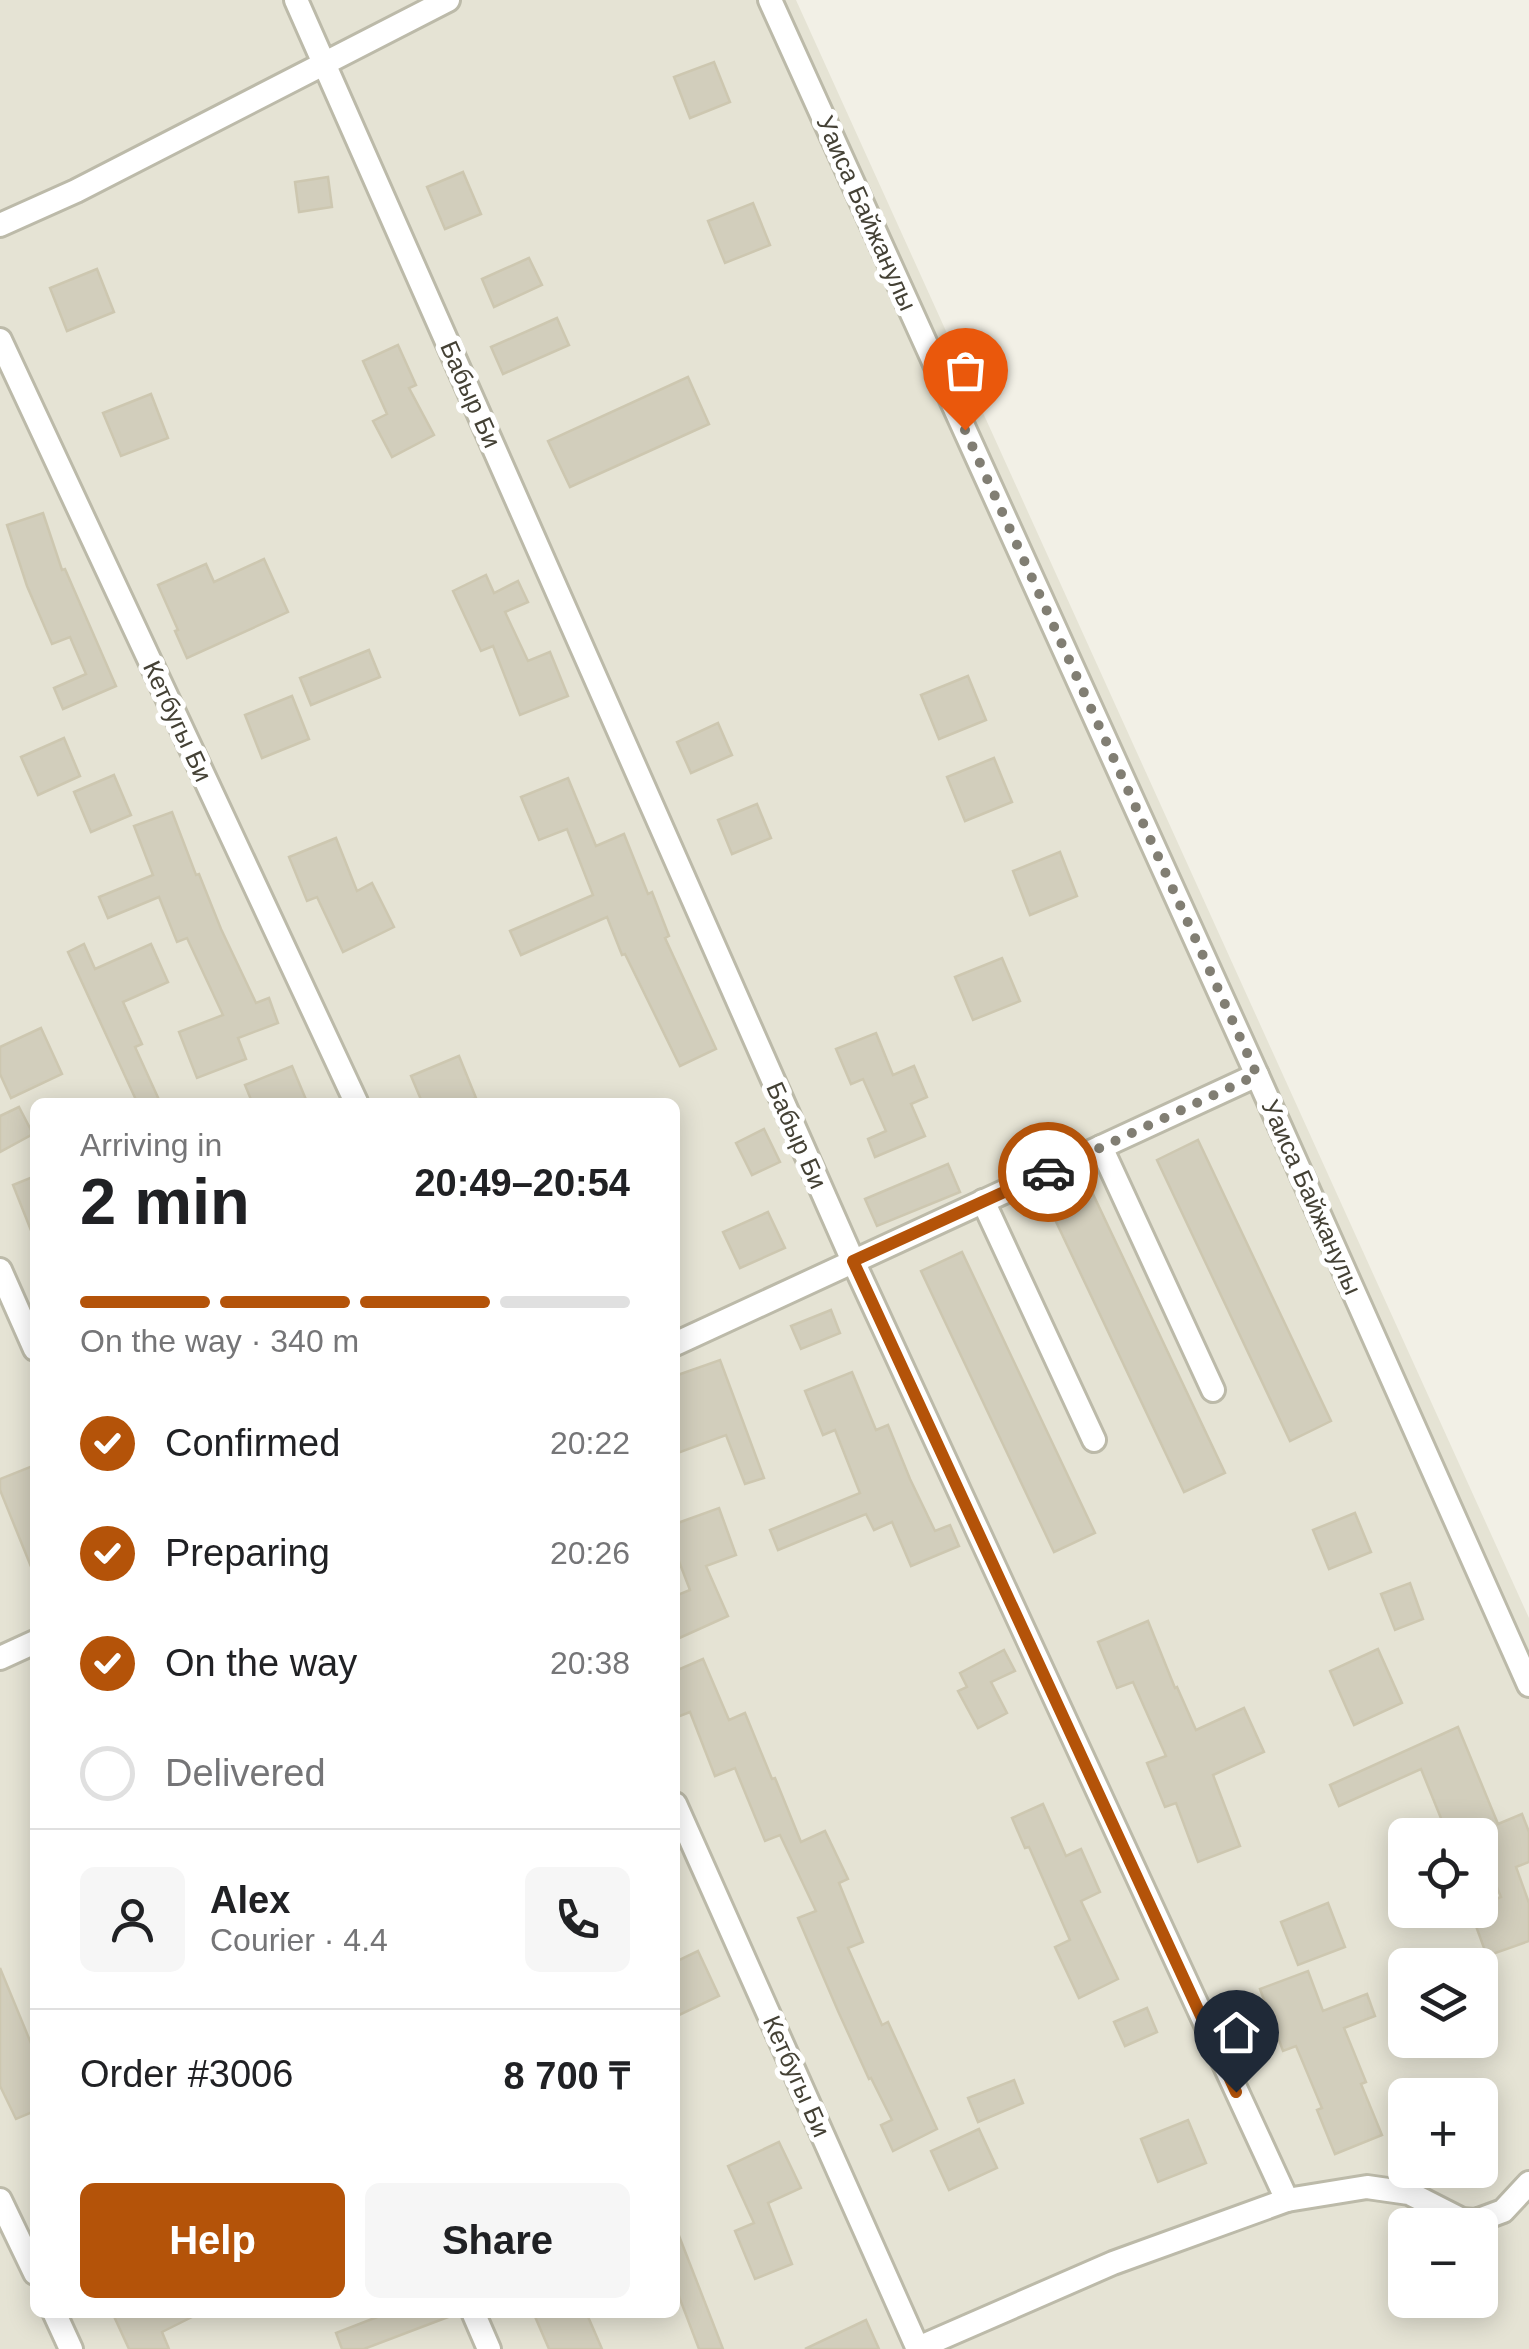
<!DOCTYPE html>
<meta charset="utf-8">
<style>
:root{--surface:#fff;--page:#f6f6f6;--text:#202124;--muted:#757577;--line:#e0e0e0;--accent:#b45309}
body{margin:0;font-family:Arial,sans-serif;background:var(--page);color:var(--text);height:100vh;display:flex;flex-direction:column;font-size:38px;white-space:nowrap}
*{box-sizing:border-box;margin:0}
p{font-size:32px;color:var(--muted)}
.icon{flex:none;width:55px;height:55px;fill:none;stroke:currentColor;stroke-width:2;stroke-linecap:round;stroke-linejoin:round}
.map{position:relative;flex:1;overflow:hidden}
.panel{position:absolute;left:30px;top:1098px;width:650px;height:1220px;display:flex;flex-direction:column;background:var(--surface);border-radius:15px;box-shadow:0 5px 25px #0003}
.panel>*{flex:none}
.buttons{position:absolute;left:1388px;top:1818px;display:grid;gap:20px}
.buttons a{display:grid;place-items:center;width:110px;height:110px;border-radius:15px;background:var(--surface);box-shadow:0 5px 25px #0003;font-size:50px}
.pin{position:absolute;display:grid;place-items:center;width:85px;height:85px;color:#fff;margin:-102px -42px;border-radius:50% 50% 50% 0;rotate:-45deg;box-shadow:0 0 10px #0007}
.pin .icon{rotate:45deg}
.courier{position:absolute;display:grid;place-items:center;width:100px;height:100px;margin:-50px;border:8px solid #b45309;border-radius:50%;background:#fff;color:#222;box-shadow:0 2px 12px #0007}
.head em{font-style:normal;font-weight:700}
.head div{display:flex;flex-direction:column-reverse}
.head{display:flex;align-items:center;justify-content:space-between;height:170px;padding:0 50px}
h1{font-size:65px;font-weight:700;line-height:75px}
.bar{display:grid;grid-template-columns:repeat(4,1fr);gap:15px 10px;align-content:center;height:120px;padding:0 50px}
.bar i{height:12px;border-radius:8px;background:var(--line)}
.bar .current{background:var(--accent)}
.bar p{grid-column:span 4}
.line{display:flex;align-items:center;gap:25px;padding:0 50px;border-top:2px solid var(--line)}
.line div{flex:1}
.round{display:grid;place-items:center;flex:none;width:105px;height:105px;border-radius:15px;background:var(--page)}
ol{padding:0 50px;list-style:none}
li{display:flex;align-items:center;gap:30px;height:110px}
li p{margin-inline-start:auto}
li .icon{padding:10px;border-radius:50%;background:var(--accent);color:#fff;stroke-width:4}
li:last-child{color:var(--muted)}
li i{width:55px;height:55px;border:5px solid var(--line);border-radius:50%}
.action{display:flex;gap:20px;margin-top:auto;padding:20px 50px}
.action a{flex:1;height:115px;border-radius:15px;background:var(--accent);color:#fff;font-size:40px;font-weight:700;line-height:115px;text-align:center}
.action a+a{background:var(--page);color:var(--text)}
.map>svg:first-child{display:block}
.residential{fill:#e5e3d4;fill-rule:evenodd}
.building{fill:#d2cebc;stroke:#cdc7b0;stroke-width:2.5}
.lines{fill:none;stroke-linecap:round;stroke-linejoin:round}
.minor-casing{stroke:#bcbaa9;stroke-width:28}
.minor{stroke:#fff;stroke-width:22}
.done{stroke:#817e73;stroke-width:10;stroke-dasharray:0 18}
.route{stroke:#b45309;stroke-width:12}
.labels{text-anchor:middle;stroke-width:10;stroke-linejoin:round;paint-order:stroke}
.street-label{font-size:25px;fill:#444135;stroke:#fff}
</style>
<div class="map">
<svg width="1529" height="2349" viewBox="0 0 1529 2349">
<rect width="100%" height="100%" fill="#f2f0e6"/>
<path class="residential" d="M 0,0 L 796,0 L 1529,1618 L 1529,2349 L 0,2349 ZM 35,1102 L 675,1102 L 675,2312 L 35,2312 ZM 1405,1835 L 1480,1835 L 1480,1910 L 1405,1910 ZM 1405,1965 L 1480,1965 L 1480,2040 L 1405,2040 ZM 1405,2095 L 1480,2095 L 1480,2170 L 1405,2170 ZM 1405,2225 L 1480,2225 L 1480,2300 L 1405,2300 Z"/>
<g class="building">
<path d="M 714,62 L 730,102 L 690,118 L 674,77 Z"/>
<path d="M 463,172 L 481,214 L 445,229 L 427,187 Z"/>
<path d="M 328,177 L 332,207 L 299,212 L 295,182 Z"/>
<path d="M 753,203 L 770,245 L 725,263 L 708,221 Z"/>
<path d="M 529,258 L 542,285 L 494,307 L 482,279 Z"/>
<path d="M 97,269 L 114,312 L 67,331 L 50,288 Z"/>
<path d="M 557,318 L 569,345 L 503,374 L 491,347 Z"/>
<path d="M 398,345 L 416,385 L 409,388 L 434,435 L 392,457 L 373,421 L 387,414 L 363,361 Z"/>
<path d="M 688,377 L 709,424 L 570,487 L 548,441 Z"/>
<path d="M 151,394 L 168,438 L 121,456 L 103,413 Z"/>
<path d="M 43,513 L 62,570 L 65,569 L 116,686 L 63,709 L 54,688 L 86,674 L 70,637 L 52,644 L 27,586 L 7,525 Z"/>
<path d="M 264,559 L 288,612 L 187,658 L 175,631 L 178,630 L 158,585 L 206,564 L 214,582 Z"/>
<path d="M 486,575 L 494,593 L 518,581 L 528,602 L 505,612 L 528,661 L 550,652 L 568,696 L 520,715 L 493,646 L 481,651 L 453,591 Z"/>
<path d="M 369,650 L 380,677 L 311,705 L 300,678 Z"/>
<path d="M 968,676 L 986,720 L 939,739 L 921,695 Z"/>
<path d="M 292,696 L 309,739 L 262,758 L 245,715 Z"/>
<path d="M 718,723 L 732,755 L 691,773 L 677,742 Z"/>
<path d="M 64,738 L 80,776 L 38,795 L 21,757 Z"/>
<path d="M 994,758 L 1012,802 L 965,821 L 947,777 Z"/>
<path d="M 114,775 L 131,815 L 91,832 L 74,792 Z"/>
<path d="M 568,778 L 596,846 L 624,834 L 648,894 L 652,892 L 669,936 L 665,938 L 716,1049 L 680,1066 L 625,954 L 622,955 L 607,917 L 521,955 L 510,931 L 593,895 L 567,829 L 539,840 L 521,797 Z"/>
<path d="M 757,804 L 771,838 L 732,854 L 718,820 Z"/>
<path d="M 172,812 L 196,875 L 199,874 L 221,929 L 256,1003 L 269,998 L 278,1023 L 238,1038 L 246,1059 L 197,1078 L 179,1032 L 223,1015 L 187,938 L 177,942 L 159,897 L 108,918 L 99,897 L 153,875 L 134,826 Z"/>
<path d="M 336,838 L 357,891 L 372,883 L 394,927 L 343,952 L 317,897 L 307,901 L 289,857 Z"/>
<path d="M 1060,852 L 1077,896 L 1030,915 L 1013,871 Z"/>
<path d="M 84,944 L 95,969 L 151,944 L 168,982 L 123,1002 L 142,1044 L 135,1047 L 160,1102 L 137,1102 L 68,952 Z"/>
<path d="M 1002,958 L 1020,1001 L 973,1020 L 955,977 Z"/>
<path d="M 41,1028 L 62,1074 L 11,1098 L 0,1074 L 0,1047 Z"/>
<path d="M 876,1033 L 893,1075 L 914,1066 L 927,1097 L 911,1104 L 925,1136 L 875,1157 L 868,1139 L 886,1131 L 863,1079 L 851,1084 L 836,1049 Z"/>
<path d="M 459,1056 L 476,1098 L 465,1102 L 422,1102 L 411,1076 Z"/>
<path d="M 292,1066 L 307,1102 L 252,1102 L 245,1085 Z"/>
<path d="M 19,1107 L 33,1134 L 0,1152 L 0,1116 Z"/>
<path d="M 764,1129 L 780,1162 L 752,1175 L 736,1143 Z"/>
<path d="M 1198,1140 L 1331,1421 L 1290,1441 L 1157,1160 Z"/>
<path d="M 948,1164 L 960,1192 L 877,1226 L 865,1199 Z"/>
<path d="M 35,1176 L 35,1238 L 34,1238 L 13,1185 Z"/>
<path d="M 1092,1192 L 1225,1473 L 1184,1492 L 1051,1211 Z"/>
<path d="M 768,1212 L 785,1248 L 740,1268 L 723,1232 Z"/>
<path d="M 962,1252 L 1095,1533 L 1054,1552 L 921,1271 Z"/>
<path d="M 831,1310 L 840,1333 L 801,1349 L 791,1326 Z"/>
<path d="M 720,1360 L 764,1478 L 745,1484 L 726,1435 L 675,1454 L 675,1376 Z"/>
<path d="M 852,1372 L 876,1430 L 888,1425 L 910,1479 L 935,1531 L 950,1525 L 959,1546 L 911,1566 L 892,1522 L 874,1530 L 866,1514 L 778,1550 L 770,1530 L 860,1493 L 835,1430 L 823,1435 L 805,1391 Z"/>
<path d="M 35,1465 L 35,1574 L 34,1574 L 0,1490 L 0,1479 Z"/>
<path d="M 719,1508 L 736,1555 L 706,1566 L 728,1616 L 675,1640 L 675,1596 L 690,1590 L 675,1551 L 675,1524 Z"/>
<path d="M 1355,1513 L 1371,1552 L 1329,1569 L 1313,1530 Z"/>
<path d="M 1410,1583 L 1423,1619 L 1395,1630 L 1381,1594 Z"/>
<path d="M 1148,1621 L 1175,1688 L 1177,1687 L 1196,1730 L 1244,1708 L 1264,1752 L 1213,1775 L 1240,1846 L 1198,1862 L 1176,1803 L 1165,1807 L 1147,1763 L 1166,1756 L 1133,1682 L 1117,1688 L 1098,1642 Z"/>
<path d="M 1378,1649 L 1402,1703 L 1354,1725 L 1330,1671 Z"/>
<path d="M 1004,1650 L 1015,1671 L 991,1682 L 1007,1713 L 978,1728 L 958,1691 L 967,1687 L 960,1673 Z"/>
<path d="M 703,1659 L 729,1720 L 745,1713 L 772,1779 L 775,1778 L 801,1842 L 825,1831 L 848,1879 L 839,1883 L 863,1942 L 848,1948 L 882,2025 L 888,2022 L 937,2129 L 893,2151 L 881,2125 L 892,2120 L 871,2078 L 869,2079 L 838,2011 L 798,1918 L 816,1911 L 780,1835 L 765,1841 L 735,1768 L 715,1776 L 690,1712 L 675,1718 L 675,1671 Z"/>
<path d="M 1458,1727 L 1498,1824 L 1522,1814 L 1529,1832 L 1529,1862 L 1516,1867 L 1529,1903 L 1529,1941 L 1487,1956 L 1470,1910 L 1480,1910 L 1480,1905 L 1501,1897 L 1480,1846 L 1480,1835 L 1476,1835 L 1471,1823 L 1447,1833 L 1421,1769 L 1339,1806 L 1330,1785 Z"/>
<path d="M 1043,1804 L 1066,1856 L 1081,1849 L 1100,1892 L 1081,1901 L 1118,1979 L 1079,1998 L 1055,1947 L 1070,1940 L 1029,1847 L 1025,1848 L 1012,1818 Z"/>
<path d="M 1328,1903 L 1345,1947 L 1298,1965 L 1281,1922 Z"/>
<path d="M 698,1951 L 719,1996 L 675,2017 L 675,1962 Z"/>
<path d="M 0,1968 L 35,2053 L 35,2111 L 16,2119 L 0,2086 Z"/>
<path d="M 1308,1971 L 1323,2011 L 1367,1994 L 1375,2016 L 1344,2028 L 1366,2082 L 1361,2084 L 1382,2135 L 1335,2154 L 1317,2110 L 1322,2108 L 1296,2046 L 1283,2051 L 1260,1989 Z"/>
<path d="M 1147,2008 L 1157,2032 L 1125,2046 L 1114,2022 Z"/>
<path d="M 1014,2080 L 1023,2103 L 978,2122 L 968,2098 Z"/>
<path d="M 1188,2120 L 1206,2163 L 1158,2182 L 1141,2139 Z"/>
<path d="M 979,2129 L 997,2168 L 949,2190 L 931,2151 Z"/>
<path d="M 779,2142 L 801,2188 L 768,2203 L 792,2264 L 755,2279 L 735,2231 L 754,2223 L 728,2166 Z"/>
<path d="M 675,2228 L 676,2228 L 723,2349 L 699,2349 L 675,2286 Z"/>
<path d="M 112,2312 L 202,2312 L 162,2332 L 169,2349 L 129,2349 Z"/>
<path d="M 390,2312 L 455,2312 L 456,2314 L 364,2349 L 342,2349 L 336,2333 Z"/>
<path d="M 533,2312 L 586,2312 L 602,2349 L 549,2349 Z"/>
<path d="M 866,2320 L 879,2349 L 805,2349 Z"/>
</g>
<g class="lines">
<defs>
<g id="minor">
<path d="M 296,0 L 853,1261 L 1287,2200"/>
<path d="M 770,0 L 1257,1075 L 1529,1685"/>
<path d="M 0,225 L 76,191 L 448,0"/>
<path d="M 0,340 L 356,1102"/>
<path d="M 1101,1147 L 1213,1390"/>
<path d="M 983,1201 L 1094,1440"/>
<path d="M 0,1270 L 35,1349"/>
<path d="M 675,1344 L 1257,1075"/>
<path d="M 0,1658 L 35,1642"/>
<path d="M 675,1804 L 918,2349"/>
<path d="M 0,2200 L 35,2273"/>
<path d="M 54,2312 L 71,2349"/>
<path d="M 473,2312 L 489,2349"/>
<path d="M 918,2348 L 1113,2263 L 1287,2200 L 1367,2187 L 1409,2193 L 1462,2220 L 1476,2221 L 1503,2211 L 1529,2183"/>
</g>
</defs>
<use href="#minor" class="minor-casing"/>
<use href="#minor" class="minor"/>
</g>
<g class="lines">
<path class="done" d="M 965,430 L 1257,1075 L 1048,1172"/>
<path class="route" d="M 1048,1172 L 853,1261 L 1236,2092"/>
</g>
<g class="labels">
<g class="street-label">
<text transform="translate(867 213) rotate(66)" y="9">Уаиса Байжанулы</text>
<text transform="translate(471 394) rotate(66)" y="9">Бабыр Би</text>
<text transform="translate(178 721) rotate(65)" y="9">Кетбугы Би</text>
<text transform="translate(797 1135) rotate(66)" y="9">Бабыр Би</text>
<text transform="translate(1312 1197) rotate(66)" y="9">Уаиса Байжанулы</text>
<text transform="translate(797 2076) rotate(66)" y="9">Кетбугы Би</text>
</g>
</g>
</svg>
<div class="buttons">
<a><svg class="icon" aria-label="locate" viewBox="0 0 24 24"><circle cx="12" cy="12" r="6"/><path d="M12 2v4M12 18v4M2 12h4M18 12h4"/></svg></a>
<a><svg class="icon" aria-label="layers" viewBox="0 0 24 24"><path d="M12 4l9 5-9 5-9-5zM3 14l9 5 9-5"/></svg></a>
<a>+</a>
<a>−</a>
</div>
<div class="pin" style="left:965px;top:430px;background:#ea580c"><svg class="icon" aria-label="bag" viewBox="0 0 24 24"><path d="M5 8h14l-1 12H6zM9 8a3 3 0 0 1 6 0"/></svg></div>
<div class="pin" style="left:1236px;top:2092px;background:#1f2937"><svg class="icon" aria-label="home" viewBox="0 0 24 24"><path d="M3 11l9-7 9 7M6 9v11h12V9"/></svg></div>
<div class="courier" style="left:1048px;top:1172px"><svg class="icon" aria-label="car" viewBox="0 0 24 24"><path d="M5 17H2v-5l4-1 3-4h7l3 4 3 1v5h-3M9 17h6M6 11h13"/><circle cx="7" cy="17" r="2"/><circle cx="17" cy="17" r="2"/></svg></div>
<section class="panel">
<div class="head"><div><h1>2 min</h1><p>Arriving in</p></div><em>20:49–20:54</em></div>
<div class="bar"><i class="current"></i><i class="current"></i><i class="current"></i><i></i><p>On the way · 340 m</p></div>
<ol>
<li><svg class="icon" aria-label="check" viewBox="0 0 24 24"><path d="M5 12l5 5 9-10"/></svg>Confirmed<p>20:22</p></li>
<li><svg class="icon" aria-label="check" viewBox="0 0 24 24"><path d="M5 12l5 5 9-10"/></svg>Preparing<p>20:26</p></li>
<li><svg class="icon" aria-label="check" viewBox="0 0 24 24"><path d="M5 12l5 5 9-10"/></svg>On the way<p>20:38</p></li>
<li><i></i>Delivered</li>
</ol>
<div class="line" style="height:180px"><a class="round"><svg class="icon" aria-label="person" viewBox="0 0 24 24"><circle cx="12" cy="8" r="4"/><path d="M4 21q1-7 8-7t8 7"/></svg></a><div><b>Alex</b><p>Courier · 4.4</p></div><a class="round"><svg class="icon" aria-label="phone" viewBox="0 0 24 24"><path d="M5 4h4l2 5-3 2q2 4 5 5l2-3 5 2v4C11 20 4 13 5 4z"/></svg></a></div>
<div class="line" style="height:130px"><div>Order #3006</div><b>8 700 ₸</b></div>
<div class="action"><a>Help</a><a>Share</a></div>
</section>
</div>
